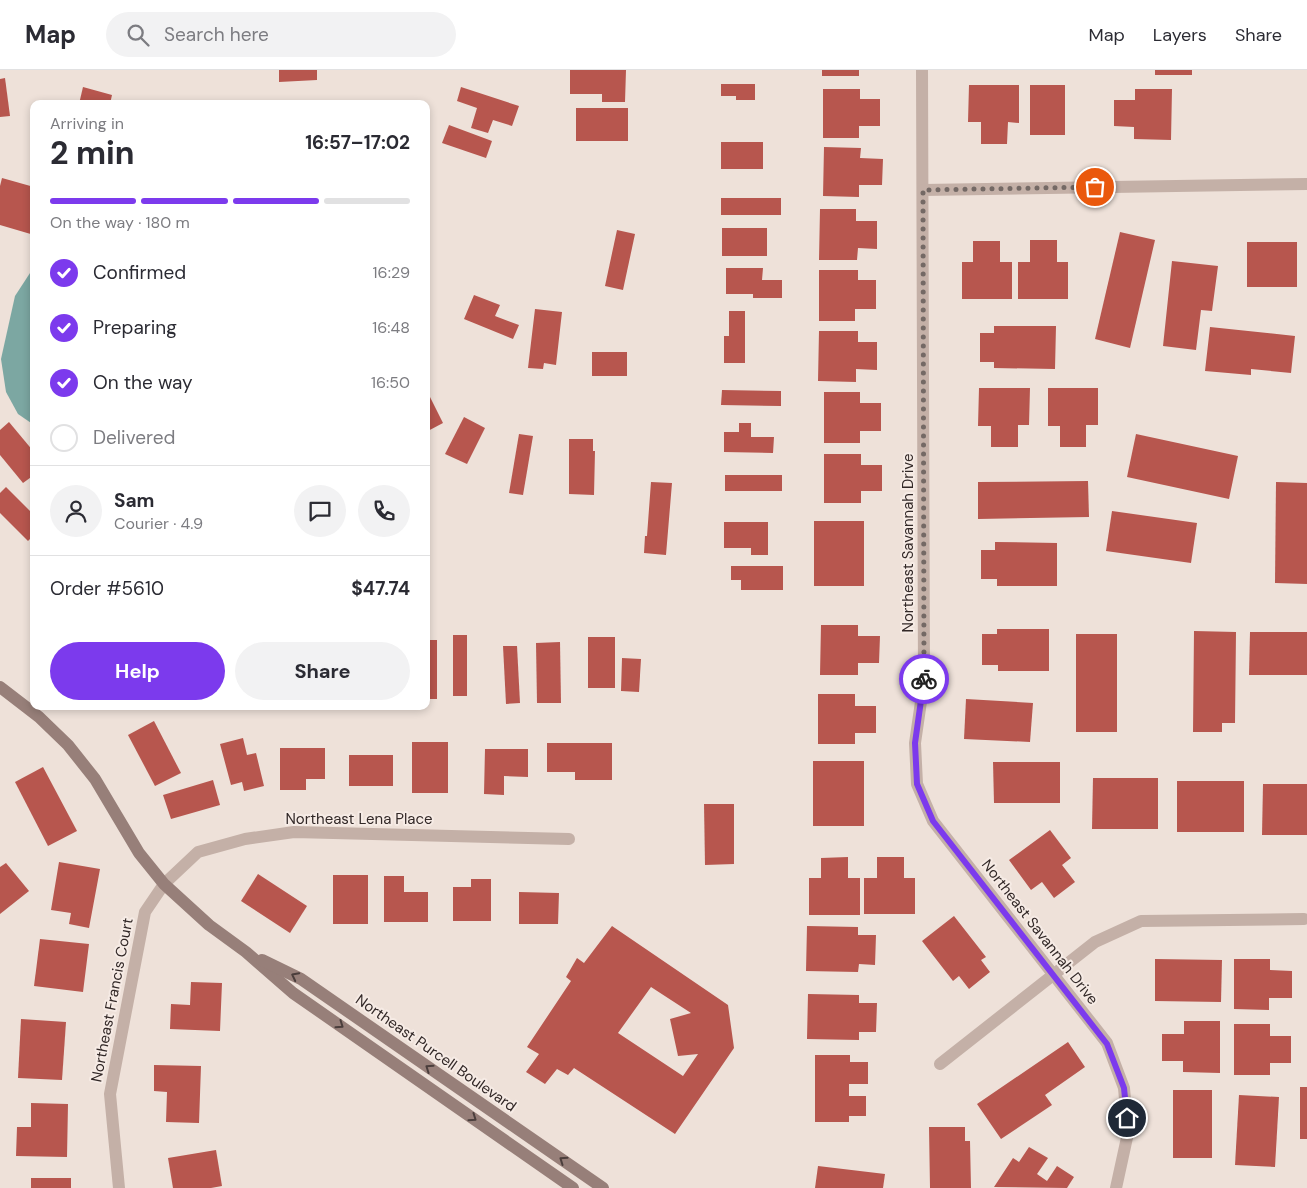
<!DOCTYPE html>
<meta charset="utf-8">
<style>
:root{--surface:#fff;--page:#f2f2f3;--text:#2b2b33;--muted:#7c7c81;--line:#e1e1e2;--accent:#7c3aed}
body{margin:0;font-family:"DM Sans",sans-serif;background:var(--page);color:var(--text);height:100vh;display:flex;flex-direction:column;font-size:19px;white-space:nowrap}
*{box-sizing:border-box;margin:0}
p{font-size:16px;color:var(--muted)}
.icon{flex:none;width:28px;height:28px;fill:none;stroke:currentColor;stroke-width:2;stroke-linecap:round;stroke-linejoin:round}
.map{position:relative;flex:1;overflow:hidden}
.panel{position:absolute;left:30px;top:30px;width:400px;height:610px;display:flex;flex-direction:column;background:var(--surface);border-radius:10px;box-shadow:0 2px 8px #0003}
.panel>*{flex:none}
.pin{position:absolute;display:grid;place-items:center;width:42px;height:42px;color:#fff;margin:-21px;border:2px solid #fff;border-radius:50%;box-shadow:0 1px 5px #0007}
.courier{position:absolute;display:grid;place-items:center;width:50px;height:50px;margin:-25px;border:4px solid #7c3aed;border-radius:50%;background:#fff;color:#222;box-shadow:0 1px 6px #0007}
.overview em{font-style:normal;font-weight:700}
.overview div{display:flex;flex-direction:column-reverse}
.overview{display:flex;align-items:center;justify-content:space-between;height:85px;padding:0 20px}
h1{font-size:32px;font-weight:700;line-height:38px}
.bar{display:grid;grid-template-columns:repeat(4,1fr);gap:8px 5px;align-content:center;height:60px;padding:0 20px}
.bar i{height:6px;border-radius:4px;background:var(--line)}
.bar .selected{background:var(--accent)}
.bar p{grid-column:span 4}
.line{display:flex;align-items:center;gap:12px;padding:0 20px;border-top:1px solid var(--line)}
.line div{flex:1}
.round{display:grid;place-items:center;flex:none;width:52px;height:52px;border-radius:26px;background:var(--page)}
ol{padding:0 20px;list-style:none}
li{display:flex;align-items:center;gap:15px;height:55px}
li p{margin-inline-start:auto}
li .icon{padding:5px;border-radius:50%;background:var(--accent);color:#fff;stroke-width:4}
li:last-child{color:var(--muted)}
li i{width:28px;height:28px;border:2px solid var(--line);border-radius:50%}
.button{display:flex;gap:10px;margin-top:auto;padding:10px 20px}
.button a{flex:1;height:58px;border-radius:30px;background:var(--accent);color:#fff;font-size:20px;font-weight:700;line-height:58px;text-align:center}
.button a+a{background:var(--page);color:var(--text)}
header{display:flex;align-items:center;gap:30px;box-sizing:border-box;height:70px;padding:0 25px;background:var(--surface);border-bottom:1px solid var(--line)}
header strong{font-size:24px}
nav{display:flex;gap:28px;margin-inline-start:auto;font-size:18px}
.search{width:350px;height:45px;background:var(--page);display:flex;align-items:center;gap:12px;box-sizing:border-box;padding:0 18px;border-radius:28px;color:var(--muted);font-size:19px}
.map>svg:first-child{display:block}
.water{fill:#7ca7a2}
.building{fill:#b7564e;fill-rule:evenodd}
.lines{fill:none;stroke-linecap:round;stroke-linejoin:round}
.street{stroke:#c4b0a7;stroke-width:12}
.secondary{stroke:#977f79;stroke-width:12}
.oneway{stroke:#4b3e3c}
.done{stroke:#746965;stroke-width:5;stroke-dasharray:0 9}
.route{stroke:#7c3aed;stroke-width:6}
.labels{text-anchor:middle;stroke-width:4;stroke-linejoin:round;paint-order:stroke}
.street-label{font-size:15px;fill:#322827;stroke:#f6ebe5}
</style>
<header>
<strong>Map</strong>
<div class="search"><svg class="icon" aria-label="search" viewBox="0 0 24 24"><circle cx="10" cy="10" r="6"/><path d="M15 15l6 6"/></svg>Search here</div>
<nav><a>Map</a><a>Layers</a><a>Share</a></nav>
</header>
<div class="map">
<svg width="1307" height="1118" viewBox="0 0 1307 1118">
<rect width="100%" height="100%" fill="#eee1d9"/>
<path class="water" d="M 30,203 L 34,203 L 34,355 L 18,344 L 6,322 L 1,289 L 15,226 Z"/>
<g class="building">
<path d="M 279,0 L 317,0 L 317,10 L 279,12 Z"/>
<path d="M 570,0 L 626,0 L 625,32 L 602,32 L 602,24 L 570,24 Z"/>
<rect x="822" y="0" width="37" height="6"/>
<rect x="1155" y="0" width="37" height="5"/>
<path d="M 5,8 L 10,46 L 0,47 L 0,9 Z"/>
<path d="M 721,14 L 755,14 L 755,30 L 736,30 L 736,26 L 721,26 Z"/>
<path d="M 969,15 L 1019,15 L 1019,53 L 1008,52 L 1007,74 L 981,74 L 981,52 L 968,52 Z"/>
<rect x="1030" y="15" width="35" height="50"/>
<path d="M 83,17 L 112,25 L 110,34 L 79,34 Z"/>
<path d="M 461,17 L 519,36 L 512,56 L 493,50 L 488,63 L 471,58 L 477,38 L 457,31 Z"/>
<path d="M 823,19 L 860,19 L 860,29 L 880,29 L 880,56 L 859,56 L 859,68 L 823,68 Z"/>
<path d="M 1135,19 L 1172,19 L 1171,70 L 1134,69 L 1134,57 L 1114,56 L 1114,30 L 1135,30 Z"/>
<rect x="576" y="38" width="52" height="33"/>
<path d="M 449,55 L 492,71 L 486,88 L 442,73 Z"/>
<rect x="721" y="72" width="42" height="27"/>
<path d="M 824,77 L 861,78 L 860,88 L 883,89 L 882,115 L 859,115 L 859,127 L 823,126 Z"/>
<path d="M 2,108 L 34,117 L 34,165 L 0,155 L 0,116 Z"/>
<rect x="721" y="128" width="60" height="17"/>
<path d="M 820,139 L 856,139 L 856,151 L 877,151 L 877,179 L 858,178 L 857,190 L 819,190 Z"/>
<rect x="722" y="158" width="45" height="28"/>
<path d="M 617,160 L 635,164 L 623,220 L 605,216 Z"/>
<path d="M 1120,162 L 1155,170 L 1130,278 L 1095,269 Z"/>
<path d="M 1030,170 L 1057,170 L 1057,192 L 1068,192 L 1068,229 L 1018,229 L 1018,192 L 1030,192 Z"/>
<path d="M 973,171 L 1000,171 L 1000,192 L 1012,192 L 1012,229 L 962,229 L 962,192 L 973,192 Z"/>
<rect x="1247" y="172" width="50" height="45"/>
<path d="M 1172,191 L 1218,196 L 1212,241 L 1201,240 L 1196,280 L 1163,276 Z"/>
<path d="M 726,198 L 763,198 L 762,210 L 782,210 L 782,228 L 753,228 L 753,224 L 726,224 Z"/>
<path d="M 819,200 L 858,200 L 858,210 L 876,210 L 876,239 L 855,239 L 855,251 L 819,251 Z"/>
<path d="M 474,225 L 500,235 L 495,246 L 519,255 L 513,269 L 464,249 Z"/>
<path d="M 535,239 L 562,242 L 556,295 L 544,293 L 543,299 L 528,298 Z"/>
<path d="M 729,241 L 745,241 L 745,293 L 724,293 L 724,266 L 729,266 Z"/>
<path d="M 994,256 L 1056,256 L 1055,299 L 994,298 L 994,292 L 980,292 L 980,263 L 994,263 Z"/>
<path d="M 1210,257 L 1295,266 L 1291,303 L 1251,299 L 1251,305 L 1205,301 Z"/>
<path d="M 819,261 L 858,261 L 858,272 L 877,272 L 877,300 L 856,299 L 856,312 L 818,311 Z"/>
<rect x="592" y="282" width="35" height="24"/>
<path d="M 979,318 L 1030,318 L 1029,355 L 1018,355 L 1018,377 L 991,377 L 991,356 L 978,356 Z"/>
<path d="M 1048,318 L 1098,318 L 1098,355 L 1086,355 L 1086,377 L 1060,377 L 1060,356 L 1048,356 Z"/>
<path d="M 426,319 L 443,353 L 426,362 Z"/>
<path d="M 722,320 L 781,321 L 781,336 L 721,335 Z"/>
<path d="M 824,322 L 860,322 L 860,333 L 881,333 L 881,361 L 860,361 L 860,373 L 824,373 Z"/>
<path d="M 464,347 L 485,358 L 467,394 L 445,384 Z"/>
<path d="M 9,352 L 34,382 L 34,405 L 23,413 L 0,385 L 0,360 Z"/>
<path d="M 739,353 L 751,353 L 751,367 L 774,367 L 773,383 L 724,382 L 724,362 L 739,362 Z"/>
<path d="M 519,364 L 533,366 L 523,425 L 509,423 Z"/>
<path d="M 1136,364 L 1238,386 L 1229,429 L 1127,407 Z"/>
<path d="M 569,369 L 593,369 L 593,381 L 595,381 L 594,425 L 569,424 Z"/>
<path d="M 824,384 L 861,384 L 861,395 L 882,395 L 882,421 L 861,421 L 861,433 L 824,433 Z"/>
<rect x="725" y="405" width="57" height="16"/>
<path d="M 1088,411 L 1089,447 L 978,449 L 978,412 Z"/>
<path d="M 651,412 L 672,413 L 666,485 L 644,483 L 645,466 L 647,466 Z"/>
<path d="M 1276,412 L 1307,413 L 1307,514 L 1275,513 Z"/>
<path d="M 6,417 L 34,445 L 34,465 L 28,471 L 0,443 L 0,423 Z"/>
<path d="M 1112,441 L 1197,453 L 1191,493 L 1106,481 Z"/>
<rect x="814" y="451" width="50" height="65"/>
<path d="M 724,452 L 768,452 L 768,485 L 751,485 L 751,478 L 724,478 Z"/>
<path d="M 995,472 L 1057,473 L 1057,516 L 997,516 L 997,509 L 981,509 L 981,480 L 995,480 Z"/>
<path d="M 731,496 L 783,496 L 783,520 L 741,520 L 741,510 L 731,510 Z"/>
<path d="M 821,555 L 858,555 L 858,566 L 880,566 L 879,593 L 858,593 L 858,605 L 820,605 Z"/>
<path d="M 997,559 L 1049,559 L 1049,601 L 998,601 L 998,595 L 982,595 L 982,564 L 997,564 Z"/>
<path d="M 1194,561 L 1236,562 L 1235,653 L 1222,653 L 1222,662 L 1193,662 Z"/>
<path d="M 1250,562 L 1307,562 L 1307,605 L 1249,605 Z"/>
<rect x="1076" y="564" width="41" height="98"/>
<rect x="453" y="565" width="14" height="61"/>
<rect x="588" y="567" width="27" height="51"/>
<rect x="426" y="570" width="11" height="59"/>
<path d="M 560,572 L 561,633 L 537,633 L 536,573 Z"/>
<path d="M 503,576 L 517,576 L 520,633 L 506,634 Z"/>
<path d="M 622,588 L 641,589 L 639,622 L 621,621 Z"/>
<path d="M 818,624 L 855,624 L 855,636 L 876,636 L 876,663 L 855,663 L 855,674 L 818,674 Z"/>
<path d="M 966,629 L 1033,633 L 1030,672 L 964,669 Z"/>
<path d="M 154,651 L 181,703 L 155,716 L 128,665 Z"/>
<path d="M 243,668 L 247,685 L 256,683 L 264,716 L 244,721 L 242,712 L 231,715 L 220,674 Z"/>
<rect x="412" y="672" width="36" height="51"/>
<path d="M 547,673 L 612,673 L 612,710 L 575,710 L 575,702 L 547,702 Z"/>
<path d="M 280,678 L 325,678 L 325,709 L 306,709 L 306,720 L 280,720 Z"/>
<path d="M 485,679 L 528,679 L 528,707 L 504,706 L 504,725 L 484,724 Z"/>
<rect x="349" y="685" width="44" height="31"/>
<rect x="813" y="691" width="51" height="65"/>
<path d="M 993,692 L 1060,692 L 1060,733 L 994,733 Z"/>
<path d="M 43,697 L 77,761 L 48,776 L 15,712 Z"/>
<path d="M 1093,708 L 1158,708 L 1158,759 L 1092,759 Z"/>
<path d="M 213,710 L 220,735 L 171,749 L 163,725 Z"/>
<rect x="1177" y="711" width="67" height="51"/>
<path d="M 1263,714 L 1307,714 L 1307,765 L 1262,765 Z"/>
<path d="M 704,734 L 734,734 L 734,794 L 705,795 Z"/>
<path d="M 1050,760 L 1071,788 L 1062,795 L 1075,812 L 1054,828 L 1042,812 L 1031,820 L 1009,790 Z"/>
<path d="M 848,787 L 848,808 L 860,808 L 860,845 L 809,845 L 809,808 L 821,808 L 821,788 Z"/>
<path d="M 877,787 L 904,787 L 904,808 L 915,808 L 915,844 L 864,844 L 864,808 L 877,808 Z"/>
<path d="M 59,792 L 100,799 L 89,858 L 69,854 L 71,843 L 51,840 Z"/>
<path d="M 6,793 L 29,821 L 0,844 L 0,797 Z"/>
<path d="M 258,804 L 307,836 L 290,863 L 241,831 Z"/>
<rect x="333" y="805" width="35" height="49"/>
<path d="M 384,806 L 404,806 L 404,822 L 428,822 L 428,852 L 384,852 Z"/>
<path d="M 471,809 L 491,809 L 491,851 L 453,851 L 453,817 L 471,817 Z"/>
<path d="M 519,822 L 559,823 L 558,854 L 519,854 Z"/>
<path d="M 954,846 L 986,887 L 981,890 L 990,902 L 969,919 L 959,906 L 953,911 L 922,871 Z"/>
<path d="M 612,856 L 728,935 L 734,978 L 675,1064 L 574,998 L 568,1005 L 557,999 L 545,1014 L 526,1002 L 539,984 L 527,977 L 571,911 L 566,907 L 577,888 L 584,893 ZM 651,917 L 691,943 L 670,949 L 678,986 L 698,984 L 683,1006 L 618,963 Z"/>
<path d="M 807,856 L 858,857 L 858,865 L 876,865 L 875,895 L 859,894 L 858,902 L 806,901 Z"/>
<path d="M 40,869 L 89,874 L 83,922 L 34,916 Z"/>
<path d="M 1155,889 L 1222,890 L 1221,932 L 1155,931 Z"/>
<path d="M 1234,889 L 1270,889 L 1270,900 L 1292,901 L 1292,928 L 1269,928 L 1269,940 L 1234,939 Z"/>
<path d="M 191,912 L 222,913 L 220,961 L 170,959 L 171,934 L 190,935 Z"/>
<path d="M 808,924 L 859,925 L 859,933 L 877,933 L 876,962 L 859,962 L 859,970 L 807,969 Z"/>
<path d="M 21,949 L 66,952 L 62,1010 L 18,1008 Z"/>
<path d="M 1184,951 L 1220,951 L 1220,1003 L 1183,1002 L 1183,991 L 1162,991 L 1162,964 L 1184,964 Z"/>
<path d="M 1234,954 L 1270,954 L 1270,966 L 1291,966 L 1291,993 L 1270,993 L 1270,1005 L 1234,1005 Z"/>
<path d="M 1068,972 L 1085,997 L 1045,1025 L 1052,1035 L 1001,1069 L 977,1034 Z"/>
<path d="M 815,985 L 850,985 L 850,992 L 868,992 L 868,1014 L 849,1014 L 849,1026 L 866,1026 L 866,1046 L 849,1046 L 849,1052 L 815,1052 Z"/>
<path d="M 154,995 L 201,996 L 199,1053 L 166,1052 L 167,1022 L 154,1021 Z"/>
<rect x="1300" y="1017" width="7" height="52"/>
<rect x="1173" y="1020" width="39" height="68"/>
<path d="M 1239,1025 L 1279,1027 L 1275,1097 L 1235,1095 Z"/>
<path d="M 31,1033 L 68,1034 L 67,1087 L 16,1086 L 17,1057 L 31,1057 Z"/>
<path d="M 929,1057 L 965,1057 L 965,1071 L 970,1071 L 971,1118 L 930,1118 Z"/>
<path d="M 1029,1077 L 1048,1088 L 1037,1104 L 1047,1111 L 1057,1096 L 1074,1107 L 1067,1118 L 994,1117 L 1013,1088 L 1019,1092 Z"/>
<path d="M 216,1080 L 222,1116 L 211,1118 L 173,1118 L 168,1088 Z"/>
<path d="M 818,1096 L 885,1104 L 883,1118 L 815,1118 Z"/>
<rect x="31" y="1108" width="40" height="10"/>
</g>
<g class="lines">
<g class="street">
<path d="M 922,0 L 924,611 L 915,673 L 917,714 L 933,751 L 1107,973 L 1124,1018 L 1128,1063 L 1116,1118"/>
<path d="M 923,120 L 1307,114"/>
<path d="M 940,994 L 1095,872 L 1141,851 L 1304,849"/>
<path d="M 119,1118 L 110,1024 L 145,842 L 164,814 L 198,782 L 245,769 L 294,762 L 569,769"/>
</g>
<g class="secondary">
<path d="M 0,617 L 39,647 L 68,675 L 95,709 L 139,783 L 164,814 L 209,855 L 246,882 L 293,923 L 573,1118"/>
<path d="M 262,890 L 301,909 L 603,1118"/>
</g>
</g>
<defs><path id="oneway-chevron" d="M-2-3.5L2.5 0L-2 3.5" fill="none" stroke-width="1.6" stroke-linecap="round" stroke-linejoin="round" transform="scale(1.25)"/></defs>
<g class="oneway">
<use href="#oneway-chevron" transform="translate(295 906) rotate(-153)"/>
<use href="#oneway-chevron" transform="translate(340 955) rotate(35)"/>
<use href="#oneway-chevron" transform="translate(429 998) rotate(-145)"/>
<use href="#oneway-chevron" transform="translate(473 1048) rotate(35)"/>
<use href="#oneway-chevron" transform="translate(563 1090) rotate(-145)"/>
</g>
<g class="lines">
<path class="done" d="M 924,609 L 923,120 L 1095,117"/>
<path class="route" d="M 924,609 L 915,673 L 917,714 L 933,751 L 1107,974 L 1124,1018 L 1127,1048"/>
</g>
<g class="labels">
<g class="street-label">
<text transform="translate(908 473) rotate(-90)" y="5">Northeast Savannah Drive</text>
<text x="359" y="754">Northeast Lena Place</text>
<text transform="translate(1040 862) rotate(52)" y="5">Northeast Savannah Drive</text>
<text transform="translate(112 930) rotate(-79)" y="5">Northeast Francis Court</text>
<text transform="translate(436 983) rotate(35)" y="5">Northeast Purcell Boulevard</text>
</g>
</g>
</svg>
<div class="pin" style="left:1095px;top:117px;background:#ea580c"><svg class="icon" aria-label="bag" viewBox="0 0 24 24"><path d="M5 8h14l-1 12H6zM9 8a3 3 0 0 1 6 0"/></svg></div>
<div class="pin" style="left:1127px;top:1048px;background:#1f2937"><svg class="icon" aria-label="home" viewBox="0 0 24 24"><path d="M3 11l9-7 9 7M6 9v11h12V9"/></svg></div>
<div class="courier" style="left:924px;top:609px"><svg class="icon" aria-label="bike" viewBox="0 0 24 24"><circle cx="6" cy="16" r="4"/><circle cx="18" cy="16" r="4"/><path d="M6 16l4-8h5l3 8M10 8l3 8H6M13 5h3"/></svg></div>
<section class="panel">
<div class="overview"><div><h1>2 min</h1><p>Arriving in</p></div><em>16:57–17:02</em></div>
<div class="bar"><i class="selected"></i><i class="selected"></i><i class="selected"></i><i></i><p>On the way · 180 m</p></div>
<ol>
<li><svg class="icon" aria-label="check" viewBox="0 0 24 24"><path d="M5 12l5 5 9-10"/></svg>Confirmed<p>16:29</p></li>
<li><svg class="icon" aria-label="check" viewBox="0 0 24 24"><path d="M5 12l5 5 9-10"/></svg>Preparing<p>16:48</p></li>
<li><svg class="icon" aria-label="check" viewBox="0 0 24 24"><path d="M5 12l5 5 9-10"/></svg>On the way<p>16:50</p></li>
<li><i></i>Delivered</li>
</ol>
<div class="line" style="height:90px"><a class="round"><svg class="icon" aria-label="person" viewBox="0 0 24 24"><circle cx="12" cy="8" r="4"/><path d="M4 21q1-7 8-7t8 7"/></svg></a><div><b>Sam</b><p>Courier · 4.9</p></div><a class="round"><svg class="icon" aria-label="chat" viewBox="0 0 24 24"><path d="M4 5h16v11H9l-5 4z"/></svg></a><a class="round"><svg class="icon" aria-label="phone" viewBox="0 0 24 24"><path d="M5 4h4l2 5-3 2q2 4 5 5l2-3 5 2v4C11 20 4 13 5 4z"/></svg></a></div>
<div class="line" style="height:65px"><div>Order #5610</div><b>$47.74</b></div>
<div class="button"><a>Help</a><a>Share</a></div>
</section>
</div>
